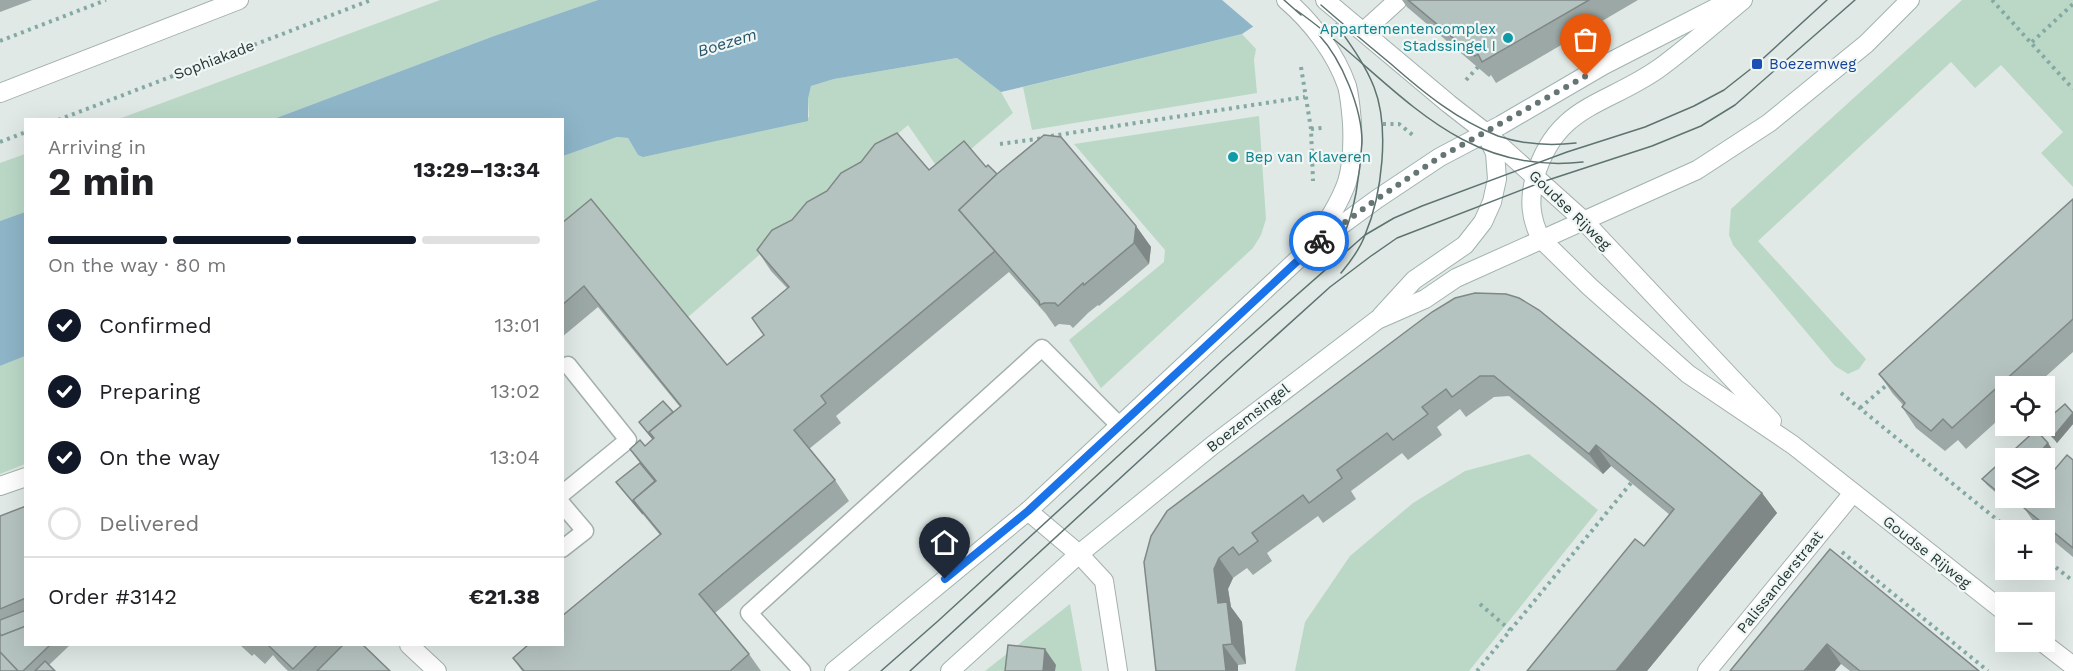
<!DOCTYPE html>
<meta charset="utf-8">
<style>
:root{--surface:#fff;--page:#f6f6f6;--text:#202124;--muted:#757577;--line:#e0e0e0;--accent:#111827}
body{margin:0;font-family:"Work Sans",sans-serif;background:var(--page);color:var(--text);height:100vh;display:flex;flex-direction:column;font-size:22px;white-space:nowrap}
*{box-sizing:border-box;margin:0}
p{font-size:20px;color:var(--muted)}
.icon{flex:none;width:33px;height:33px;fill:none;stroke:currentColor;stroke-width:2;stroke-linecap:round;stroke-linejoin:round}
.map{position:relative;flex:1;overflow:hidden}
.details{position:absolute;left:24px;top:118px;width:540px;height:528px;display:flex;flex-direction:column;background:var(--surface);border-radius:0px;box-shadow:0 6px 24px #0002}
.details>*{flex:none}
.controls{position:absolute;left:1995px;top:376px;display:grid;gap:12px}
.controls a{display:grid;place-items:center;width:60px;height:60px;border-radius:0px;background:var(--surface);box-shadow:0 6px 24px #0002;font-size:30px}
.pin{position:absolute;display:grid;place-items:center;width:51px;height:51px;color:#fff;margin:-62px -26px;border-radius:50% 50% 50% 0;rotate:-45deg;box-shadow:0 0 6px #0007}
.pin .icon{rotate:45deg}
.courier{position:absolute;display:grid;place-items:center;width:60px;height:60px;margin:-30px;border:4px solid #1a73e8;border-radius:50%;background:#fff;color:#222;box-shadow:0 2px 8px #0007}
.headline em{font-style:normal;font-weight:700}
.headline div{display:flex;flex-direction:column-reverse}
.headline{display:flex;align-items:center;justify-content:space-between;height:102px;padding:0 24px}
h1{font-size:39px;font-weight:700;line-height:45px}
.bar{display:grid;grid-template-columns:repeat(4,1fr);gap:9px 6px;align-content:center;height:72px;padding:0 24px}
.bar i{height:8px;border-radius:4px;background:var(--line)}
.bar .current{background:var(--accent)}
.bar p{grid-column:span 4}
.line{display:flex;align-items:center;gap:15px;padding:0 24px;border-top:2px solid var(--line)}
.line div{flex:1}
ol{padding:0 24px;list-style:none}
li{display:flex;align-items:center;gap:18px;height:66px}
li p{margin-inline-start:auto}
li .icon{padding:6px;border-radius:50%;background:var(--accent);color:#fff;stroke-width:4}
li:last-child{color:var(--muted)}
li i{width:33px;height:33px;border:3px solid var(--line);border-radius:50%}
.map>svg:first-child{display:block}
.green{fill:#bbd8c7}
.water{fill:#8eb5c8}
.pier{fill:#e0e9e6}
.lines{fill:none;stroke-linecap:round;stroke-linejoin:round}
.service-casing{stroke:#a4b0ad;stroke-width:19}
.minor-casing{stroke:#a4b0ad;stroke-width:20}
.tertiary-casing{stroke:#a4b0ad;stroke-width:20}
.secondary-casing{stroke:#a0b3af;stroke-width:20}
.path{stroke:#84a9a3;stroke-width:4;stroke-dasharray:3 4.5;stroke-linecap:butt}
.service{stroke:#fff;stroke-width:16}
.minor{stroke:#fff;stroke-width:18}
.tertiary{stroke:#fff;stroke-width:18}
.secondary{stroke:#fff;stroke-width:18}
.tram{stroke:#5d7370;stroke-width:1.5}
.wall{fill:#9ca8a5}
.shaded-wall{fill:#7f8886}
.building{fill:#b5c3c0;stroke:#7f8886;stroke-width:1.5}
.done{stroke:#657573;stroke-width:6;stroke-dasharray:0 10.8}
.route{stroke:#1a73e8;stroke-width:8}
.culture-dot{fill:#0f9aa8;stroke:#f0f6f4;stroke-width:2}
.transit-dot{fill:#1a4fb4;stroke:#f0f6f4;stroke-width:2}
.labels{text-anchor:middle;stroke-width:4.5;stroke-linejoin:round;paint-order:stroke}
.culture-label{font-size:15px;fill:#0d838f;stroke:#f0f6f4;text-anchor:end}
.street-label{font-size:15px;fill:#233735;stroke:#f0f6f4}
.transit-label{font-size:15px;fill:#164399;stroke:#f0f6f4;text-anchor:start}
.water-label{font-size:16px;font-style:italic;fill:#24536b;stroke:#f0f6f4}
</style>
<div class="map">
<svg width="2073" height="671" viewBox="0 0 2073 671">
<rect width="100%" height="100%" fill="#e0e9e6"/>
<g class="green">
<path d="M 440,0 L 598,0 L 494,36 L 271,120 L 116,120 Z"/>
<path d="M 1962,0 L 2073,0 L 2073,187 L 2041,153 L 2063,132 L 2001,65 L 1975,88 L 1951,62 L 1758,241 L 1866,359 L 1859,369 L 1848,374 L 1835,366 L 1733,245 L 1729,235 L 1731,209 Z"/>
<path d="M 1242,34 L 1256,49 L 1254,60 L 1257,93 L 1032,130 L 1023,87 Z"/>
<path d="M 957,58 L 1001,92 L 1013,113 L 942,174 L 908,125 L 687,318 L 563,233 L 563,156 L 617,137 L 628,138 L 638,155 L 809,117 L 808,99 L 811,86 L 834,79 Z"/>
<path d="M 1259,116 L 1266,219 L 1261,235 L 1253,248 L 1101,388 L 1069,340 L 1164,262 L 1165,250 L 1074,144 Z"/>
<path d="M 25,154 L 25,212 L 0,221 L 0,163 Z"/>
<path d="M 25,356 L 25,464 L 0,474 L 0,366 Z"/>
<path d="M 1529,454 L 1598,510 L 1469,671 L 1295,671 L 1305,622 L 1350,556 L 1413,503 L 1465,471 Z"/>
<path d="M 1070,604 L 1082,671 L 985,671 Z"/>
</g>
<g class="water">
<path d="M 598,0 L 1293,0 L 1242,34 L 1001,92 L 957,58 L 834,79 L 811,86 L 808,99 L 808,121 L 643,157 L 638,155 L 628,138 L 617,137 L 563,156 L 562,120 L 271,120 L 494,36 Z"/>
<path d="M 25,212 L 25,356 L 0,366 L 0,221 Z"/>
</g>
<path class="pier" d="M 1222,0 L 1296,0 L 1256,29 Z"/>
<g class="lines">
<defs>
<g id="service">
<path d="M 562,494 L 628,440 L 568,365"/>
<path d="M 562,504 L 585,531 L 562,549"/>
<path d="M 802,671 L 749,613 L 1042,348 L 1120,426"/>
</g>
<g id="minor">
<path d="M 1364,31 L 1398,0"/>
<path d="M 0,93 L 239,0"/>
<path d="M 1485,132 L 1583,220 L 1772,421"/>
<path d="M 1541,239 L 1590,287 L 1688,374 L 1793,445 L 2006,613"/>
<path d="M 0,486 L 26,477"/>
<path d="M 1028,511 L 1079,554 L 1104,581 L 1118,671"/>
<path d="M 2042,642 L 2073,666"/>
<path d="M 409,645 L 437,671"/>
<path d="M 1707,671 L 1853,493"/>
</g>
<g id="tertiary">
<path d="M 1286,0 C 1312,22 1336,54 1347,86 C 1350,97 1351,111 1352,123 C 1353,143 1353,162 1347,182 C 1339,205 1324,226 1311,246"/>
<path d="M 1325,0 L 1449,104 L 1485,132"/>
</g>
<g id="secondary">
<path d="M 1541,239 C 1530,218 1529,199 1535,177 C 1556,105 1605,106 1658,69 C 1687,48 1715,23 1743,0"/>
<path d="M 1381,316 L 1414,280 L 1465,245 L 1483,222 L 1492,202 L 1497,179 L 1495,153 L 1485,132"/>
<path d="M 834,671 L 1028,511 L 1310,248 L 1377,199 L 1440,157 L 1501,125 L 1604,65 L 1731,0"/>
<path d="M 950,671 L 1079,554 L 1213,445 L 1377,320 L 1425,299 L 1456,278 L 1697,170 L 1769,123 L 1866,44 L 1910,0"/>
</g>
</defs>
<use href="#service" class="service-casing"/>
<use href="#minor" class="minor-casing"/>
<use href="#tertiary" class="tertiary-casing"/>
<use href="#secondary" class="secondary-casing"/>
<g class="path">
<path d="M 1992,0 L 2073,89"/>
<path d="M 0,41 L 106,0"/>
<path d="M 2032,42 L 2073,4"/>
<path d="M 1301,67 L 1311,129 L 1313,181"/>
<path d="M 1466,80 L 1478,67"/>
<path d="M 58,120 L 371,0"/>
<path d="M 1383,124 L 1399,124 L 1414,136"/>
<path d="M 1311,129 L 1322,128"/>
<path d="M 1051,136 L 1305,97"/>
<path d="M 0,142 L 26,132"/>
<path d="M 1000,144 L 1044,138"/>
<path d="M 1841,393 L 2011,531"/>
<path d="M 1860,408 L 1889,383"/>
<path d="M 1842,552 L 1988,671"/>
<path d="M 2044,558 L 2073,581"/>
<path d="M 1480,604 L 1510,630"/>
<path d="M 1477,671 L 1631,483"/>
</g>
<use href="#service" class="service"/>
<use href="#minor" class="minor"/>
<use href="#tertiary" class="tertiary"/>
<use href="#secondary" class="secondary"/>
<g class="tram">
<path d="M 1284,0 L 1301,15"/>
<path d="M 1321,5 C 1344,25 1368,45 1391,64 C 1424,93 1457,120 1498,136 C 1522,144 1551,146 1576,143"/>
<path d="M 1296,10 C 1391,76 1452,177 1583,162"/>
<path d="M 1336,24 C 1350,44 1365,64 1374,87 C 1390,128 1382,195 1365,235 C 1360,249 1351,261 1341,273"/>
<path d="M 1319,35 C 1342,60 1362,109 1362,142 C 1361,159 1359,176 1356,193 C 1351,218 1344,242 1328,261"/>
<path d="M 881,671 L 938,621 L 1225,358 L 1365,235 L 1394,218 L 1422,206 L 1567,152 L 1645,127 L 1694,106 L 1724,90 L 1757,64 L 1827,0"/>
<path d="M 910,671 L 1238,370 L 1330,287 L 1371,256 L 1397,238 L 1542,182 L 1652,146 L 1701,126 L 1735,105 L 1855,0"/>
</g>
</g>
<g class="wall">
<path d="M 0,0 L 32,0 L 0,12 Z"/>
<path d="M 1402,0 L 1638,0 L 1496,83 L 1491,75 L 1489,77 L 1407,7 Z"/>
<path d="M 986,167 L 997,174 L 1136,226 L 1151,247 L 1149,264 L 1099,306 L 1098,305 L 1088,313 L 1073,328 L 1070,325 L 1059,324 L 1055,327 L 1046,314 L 1009,272 L 836,416 L 841,423 L 809,449 L 835,480 L 849,501 L 715,613 L 749,654 L 761,671 L 522,671 L 513,658 L 660,535 L 616,482 L 640,463 L 630,449 L 645,446 L 653,439 L 639,422 L 673,412 L 680,407 L 598,307 L 562,337 L 562,223 L 727,365 L 764,335 L 787,288 L 771,271 L 757,250 L 929,170 Z"/>
<path d="M 2073,199 L 2073,352 L 2034,387 L 2006,387 L 2006,413 L 1966,449 L 1958,440 L 1945,451 L 1916,428 L 1902,407 L 1903,405 L 1893,394 L 1879,374 Z"/>
<path d="M 1432,312 L 1762,493 L 1777,513 L 1647,671 L 1527,671 L 1644,546 L 1670,515 L 1611,466 L 1603,474 L 1509,396 L 1494,397 L 1466,417 L 1460,409 L 1437,427 L 1442,435 L 1408,460 L 1402,453 L 1351,491 L 1356,499 L 1323,523 L 1318,516 L 1267,553 L 1272,561 L 1253,575 L 1247,568 L 1233,578 L 1228,589 L 1231,607 L 1242,622 L 1246,664 L 1238,665 L 1238,671 L 1156,671 L 1144,562 Z"/>
<path d="M 2065,404 L 2073,413 L 2073,424 L 2057,443 L 2042,426 Z"/>
<path d="M 2036,430 L 2052,449 L 2044,459 L 2006,459 L 2006,498 L 2012,498 L 2008,503 L 1987,485 L 1982,479 Z"/>
<path d="M 2073,460 L 2073,557 L 2044,533 L 2044,531 L 2042,531 L 2038,528 L 2024,508 Z"/>
<path d="M 26,506 L 26,645 L 70,645 L 49,665 L 55,671 L 0,671 L 0,516 Z"/>
<path d="M 1830,549 L 1979,671 L 1850,671 L 1841,664 L 1730,671 Z"/>
<path d="M 240,645 L 363,645 L 390,671 L 288,671 L 277,660 L 273,655 L 265,664 L 254,654 L 252,656 Z"/>
</g>
<g class="shaded-wall">
<path d="M 1136,226 L 1151,247 L 1149,264 L 1134,243 Z"/>
<path d="M 2073,413 L 2073,424 L 2057,443 L 2053,437 Z"/>
<path d="M 2048,443 L 2052,449 L 2044,459 L 2034,459 Z"/>
<path d="M 1596,445 L 1611,466 L 1603,474 L 1589,454 Z"/>
<path d="M 1762,493 L 1777,513 L 1647,671 L 1616,671 Z"/>
<path d="M 2006,494 L 2006,498 L 2012,498 L 2008,503 L 2004,497 Z"/>
<path d="M 1219,558 L 1233,578 L 1228,589 L 1231,607 L 1242,622 L 1246,664 L 1232,644 L 1218,603 L 1214,569 Z"/>
<path d="M 1827,644 L 1841,664 L 1835,671 L 1804,671 Z"/>
<path d="M 1223,645 L 1238,665 L 1238,671 L 1226,671 Z"/>
<path d="M 1045,649 L 1056,665 L 1055,671 L 1043,671 Z"/>
</g>
<g class="building">
<path d="M 1408,0 L 1589,0 L 1482,62 L 1478,54 L 1475,56 Z"/>
<path d="M 897,133 L 929,170 L 964,141 L 986,167 L 988,165 L 997,174 L 959,210 L 995,251 L 821,396 L 826,403 L 794,430 L 835,480 L 699,594 L 749,654 L 730,671 L 524,671 L 513,658 L 528,645 L 562,645 L 562,616 L 661,534 L 633,500 L 656,481 L 630,449 L 640,440 L 645,446 L 654,438 L 649,432 L 681,406 L 584,286 L 562,305 L 562,223 L 591,199 L 727,365 L 764,335 L 752,318 L 789,287 L 757,250 L 772,230 L 792,220 L 807,202 L 827,191 L 841,173 L 861,162 L 875,144 Z"/>
<path d="M 1044,135 L 1061,137 L 1136,226 L 1134,243 L 1084,285 L 1083,283 L 1073,292 L 1058,306 L 1055,303 L 1044,303 L 1040,305 L 1039,301 L 959,210 L 997,174 Z"/>
<path d="M 2073,199 L 2073,319 L 1952,428 L 1943,419 L 1931,431 L 1902,407 L 1905,403 L 1879,374 Z"/>
<path d="M 1475,293 L 1506,294 L 1519,298 L 1539,310 L 1762,493 L 1616,671 L 1527,671 L 1635,539 L 1644,546 L 1674,509 L 1596,445 L 1589,454 L 1494,376 L 1480,376 L 1452,397 L 1446,389 L 1422,407 L 1428,414 L 1393,440 L 1387,433 L 1337,470 L 1342,478 L 1309,503 L 1303,495 L 1252,533 L 1258,541 L 1239,555 L 1233,547 L 1219,558 L 1214,569 L 1218,603 L 1227,602 L 1232,644 L 1223,645 L 1226,671 L 1156,671 L 1144,562 L 1151,536 L 1167,511 L 1432,312 L 1455,298 Z"/>
<path d="M 663,401 L 673,412 L 649,432 L 653,439 L 639,422 Z"/>
<path d="M 2065,404 L 2073,413 L 2053,437 L 2042,426 L 2044,426 L 2044,422 Z"/>
<path d="M 2036,430 L 2048,443 L 2034,459 L 2006,459 L 2006,494 L 2004,497 L 1982,479 Z"/>
<path d="M 2067,455 L 2073,460 L 2073,548 L 2024,508 L 2032,498 L 2044,498 L 2044,482 Z"/>
<path d="M 640,463 L 655,481 L 633,500 L 643,514 L 616,482 Z"/>
<path d="M 26,506 L 26,598 L 0,609 L 0,516 Z"/>
<path d="M 1830,549 L 1979,671 L 1860,671 L 1827,644 L 1804,671 L 1730,671 Z"/>
<path d="M 26,610 L 26,626 L 1,636 L 0,633 L 0,620 Z"/>
<path d="M 26,626 L 26,645 L 50,645 L 23,671 L 18,671 L 0,652 L 0,636 Z"/>
<path d="M 268,645 L 317,645 L 293,669 Z"/>
<path d="M 343,645 L 363,645 L 390,671 L 317,671 Z"/>
<path d="M 1008,645 L 1045,649 L 1043,671 L 1005,671 Z"/>
<path d="M 0,652 L 17,670 L 16,671 L 0,671 Z"/>
<path d="M 45,661 L 55,671 L 35,671 Z"/>
</g>
<g class="lines">
<path class="done" d="M 1319,241 L 1377,199 L 1440,157 L 1586,76"/>
<path class="route" d="M 945,579 L 1028,511 L 1319,241"/>
</g>
<g class="culture-dot">
<circle cx="1508" cy="38" r="6"/>
<circle cx="1233" cy="157" r="6"/>
</g>
<rect class="transit-dot" x="1751" y="58" width="12" height="12" rx="3"/>
<g class="labels">
<g class="culture-label">
<text x="1496" y="34">Appartementencomplex<tspan x="1496" dy="17">Stadssingel I</tspan></text>
<text x="1245" y="162" text-anchor="start">Bep van Klaveren</text>
</g>
<g class="street-label">
<text transform="translate(214 60) rotate(-21)" y="5">Sophiakade</text>
<text transform="translate(1570 210) rotate(44)" y="5">Goudse Rijweg</text>
<text transform="translate(1248 418) rotate(-38)" y="5">Boezemsingel</text>
<text transform="translate(1927 552) rotate(38)" y="5">Goudse Rijweg</text>
<text transform="translate(1780 582) rotate(-51)" y="5">Palissanderstraat</text>
</g>
<g class="transit-label">
<text x="1769" y="69">Boezemweg</text>
</g>
<g class="water-label">
<text transform="translate(727 42) rotate(-17)" y="6">Boezem</text>
</g>
</g>
</svg>
<div class="controls">
<a><svg class="icon" aria-label="locate" viewBox="0 0 24 24"><circle cx="12" cy="12" r="6"/><path d="M12 2v4M12 18v4M2 12h4M18 12h4"/></svg></a>
<a><svg class="icon" aria-label="layers" viewBox="0 0 24 24"><path d="M12 4l9 5-9 5-9-5zM3 14l9 5 9-5"/></svg></a>
<a>+</a>
<a>−</a>
</div>
<div class="pin" style="left:1586px;top:76px;background:#ea580c"><svg class="icon" aria-label="bag" viewBox="0 0 24 24"><path d="M5 8h14l-1 12H6zM9 8a3 3 0 0 1 6 0"/></svg></div>
<div class="pin" style="left:945px;top:579px;background:#1f2937"><svg class="icon" aria-label="home" viewBox="0 0 24 24"><path d="M3 11l9-7 9 7M6 9v11h12V9"/></svg></div>
<div class="courier" style="left:1319px;top:241px"><svg class="icon" aria-label="bike" viewBox="0 0 24 24"><circle cx="6" cy="16" r="4"/><circle cx="18" cy="16" r="4"/><path d="M6 16l4-8h5l3 8M10 8l3 8H6M13 5h3"/></svg></div>
<section class="details">
<div class="headline"><div><h1>2 min</h1><p>Arriving in</p></div><em>13:29–13:34</em></div>
<div class="bar"><i class="current"></i><i class="current"></i><i class="current"></i><i></i><p>On the way · 80 m</p></div>
<ol>
<li><svg class="icon" aria-label="check" viewBox="0 0 24 24"><path d="M5 12l5 5 9-10"/></svg>Confirmed<p>13:01</p></li>
<li><svg class="icon" aria-label="check" viewBox="0 0 24 24"><path d="M5 12l5 5 9-10"/></svg>Preparing<p>13:02</p></li>
<li><svg class="icon" aria-label="check" viewBox="0 0 24 24"><path d="M5 12l5 5 9-10"/></svg>On the way<p>13:04</p></li>
<li><i></i>Delivered</li>
</ol>
<div class="line" style="height:78px"><div>Order #3142</div><b>€21.38</b></div>
</section>
</div>
